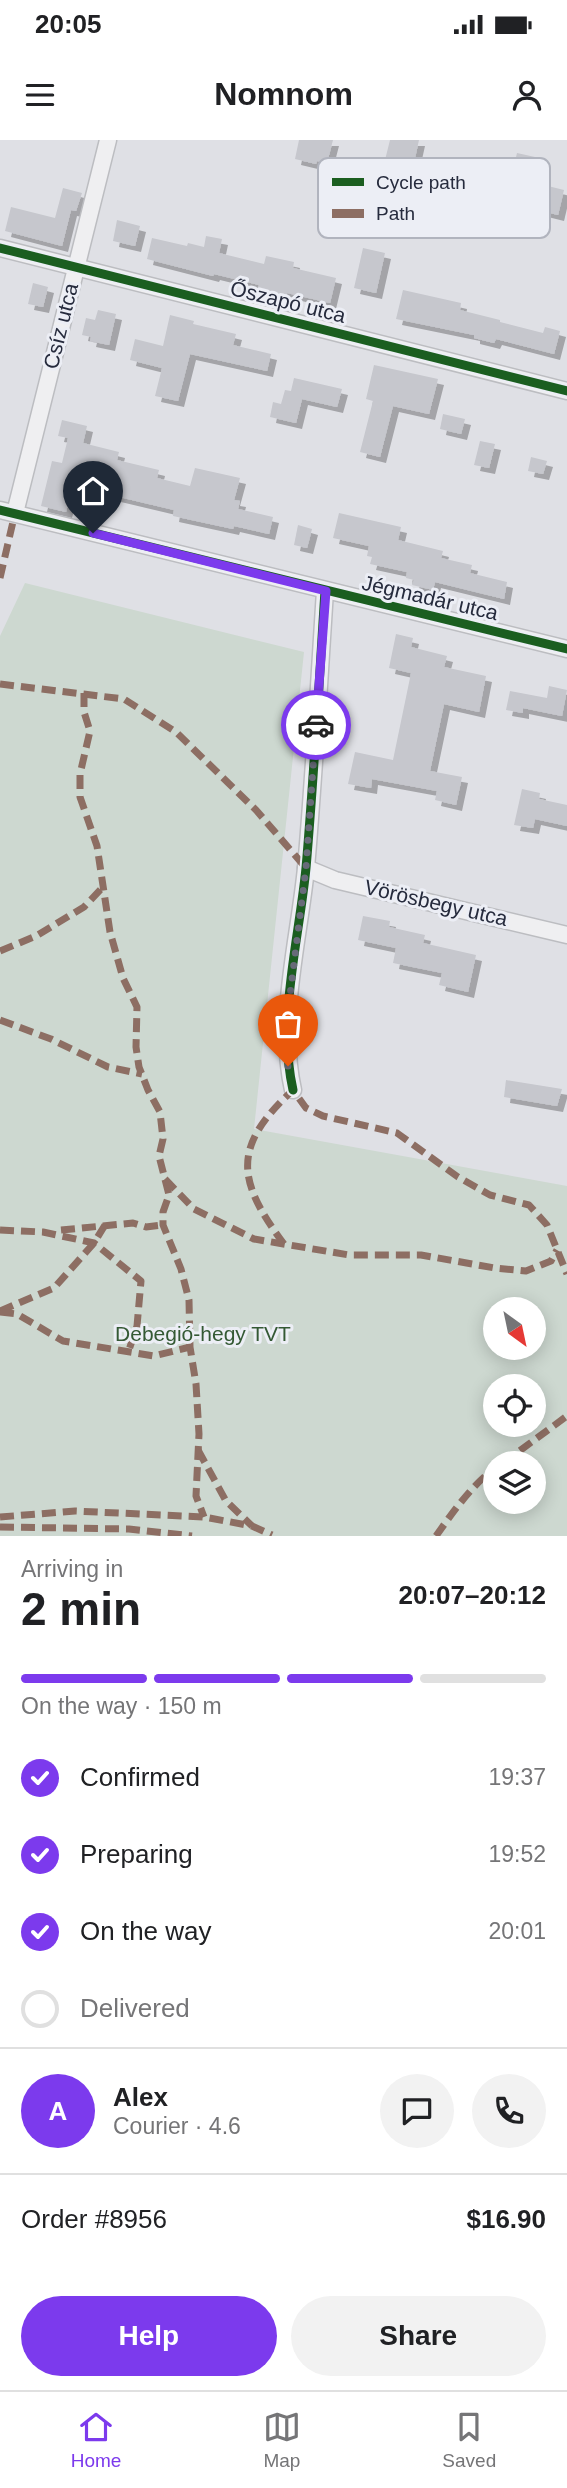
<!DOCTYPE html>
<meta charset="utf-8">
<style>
:root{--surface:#fff;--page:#f2f2f2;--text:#202124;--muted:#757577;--line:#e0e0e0;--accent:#7c3aed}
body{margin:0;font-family:Arial,sans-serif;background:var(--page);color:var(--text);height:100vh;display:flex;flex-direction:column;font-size:26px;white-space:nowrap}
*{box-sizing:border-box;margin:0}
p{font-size:23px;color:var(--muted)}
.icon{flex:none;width:38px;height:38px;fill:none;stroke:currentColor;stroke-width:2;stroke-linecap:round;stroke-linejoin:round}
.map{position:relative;height:1396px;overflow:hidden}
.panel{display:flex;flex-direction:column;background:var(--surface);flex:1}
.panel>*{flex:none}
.needle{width:46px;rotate:147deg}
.tools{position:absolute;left:483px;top:1157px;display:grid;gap:14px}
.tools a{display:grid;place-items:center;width:63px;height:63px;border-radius:50%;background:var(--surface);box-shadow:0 4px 18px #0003;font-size:35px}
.pin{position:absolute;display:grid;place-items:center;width:60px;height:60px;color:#fff;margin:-72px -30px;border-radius:50% 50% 50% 0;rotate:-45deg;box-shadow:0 0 7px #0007}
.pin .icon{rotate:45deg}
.courier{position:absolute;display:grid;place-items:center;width:70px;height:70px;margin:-35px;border:5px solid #7c3aed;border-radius:50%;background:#fff;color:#222;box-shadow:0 2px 9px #0007}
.head em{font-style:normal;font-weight:800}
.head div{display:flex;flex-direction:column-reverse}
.head{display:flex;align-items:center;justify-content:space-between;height:119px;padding:0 21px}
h1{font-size:46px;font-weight:800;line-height:52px}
.bar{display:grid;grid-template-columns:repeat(4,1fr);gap:10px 7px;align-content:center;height:84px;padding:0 21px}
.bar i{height:9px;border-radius:5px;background:var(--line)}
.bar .current{background:var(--accent)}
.bar p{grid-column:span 4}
.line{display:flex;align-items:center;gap:18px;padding:0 21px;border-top:2px solid var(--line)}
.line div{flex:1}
.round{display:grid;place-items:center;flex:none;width:74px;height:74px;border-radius:37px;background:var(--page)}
ol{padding:0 21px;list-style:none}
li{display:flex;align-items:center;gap:21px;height:77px}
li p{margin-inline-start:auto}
li .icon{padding:7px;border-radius:50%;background:var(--accent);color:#fff;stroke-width:4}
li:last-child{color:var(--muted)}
li i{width:38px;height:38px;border:4px solid var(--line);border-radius:50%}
.primary-button{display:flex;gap:14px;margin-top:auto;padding:14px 21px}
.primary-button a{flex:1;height:80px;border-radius:42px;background:var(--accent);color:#fff;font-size:28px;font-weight:800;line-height:80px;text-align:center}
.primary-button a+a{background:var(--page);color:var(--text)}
.status{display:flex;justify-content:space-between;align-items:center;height:49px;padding:0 35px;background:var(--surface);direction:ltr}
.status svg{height:19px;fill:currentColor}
header{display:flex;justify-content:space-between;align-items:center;height:91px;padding:0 21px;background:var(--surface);font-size:32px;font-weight:800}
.tabs{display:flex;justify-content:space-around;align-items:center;height:98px;border-top:2px solid var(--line);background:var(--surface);font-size:19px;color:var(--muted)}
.tabs a{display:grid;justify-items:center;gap:4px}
.tabs .current{color:var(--accent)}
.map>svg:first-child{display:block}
.green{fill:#cdd8d0;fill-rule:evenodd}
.building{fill:#c6c7cd;filter:url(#shadow)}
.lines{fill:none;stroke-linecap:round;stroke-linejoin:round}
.minor-casing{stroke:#bcbdc1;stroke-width:19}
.minor{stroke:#efeff1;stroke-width:16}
.quiet{stroke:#8d6e63;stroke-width:7;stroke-dasharray:14 7;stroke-linecap:butt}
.cycleway-casing{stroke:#eceef5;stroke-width:13}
.cycleway{stroke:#1b5e20;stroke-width:9}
.done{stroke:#676a78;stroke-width:7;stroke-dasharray:0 12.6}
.route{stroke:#7c3aed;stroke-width:9}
.labels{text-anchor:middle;stroke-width:6;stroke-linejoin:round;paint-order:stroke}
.street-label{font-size:21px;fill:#262b3d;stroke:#eceef5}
.park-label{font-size:21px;fill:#345934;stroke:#eceef5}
.key{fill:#eceef5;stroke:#b1b4be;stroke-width:2}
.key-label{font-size:19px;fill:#262b3d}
</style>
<div class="status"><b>20:05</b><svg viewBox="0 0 49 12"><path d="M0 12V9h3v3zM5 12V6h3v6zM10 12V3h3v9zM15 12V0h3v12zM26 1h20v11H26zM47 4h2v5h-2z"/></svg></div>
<header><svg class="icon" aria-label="menu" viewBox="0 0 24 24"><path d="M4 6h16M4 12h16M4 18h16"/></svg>Nomnom<svg class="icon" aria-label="person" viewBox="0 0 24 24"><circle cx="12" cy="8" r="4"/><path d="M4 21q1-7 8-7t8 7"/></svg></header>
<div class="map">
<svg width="567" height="1396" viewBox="0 0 567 1396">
<defs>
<filter id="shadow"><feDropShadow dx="6" dy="6" stdDeviation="0" flood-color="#0004"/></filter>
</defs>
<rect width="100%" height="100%" fill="#dfe0e5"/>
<path class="green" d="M 25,443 L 304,512 L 254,989 L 567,1046 L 567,1396 L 0,1396 L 0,496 ZM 495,1169 L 534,1169 L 534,1208 L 495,1208 ZM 495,1246 L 534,1246 L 534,1284 L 495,1284 ZM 495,1323 L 534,1323 L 534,1362 L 495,1362 Z"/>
<g class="building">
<path d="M 299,0 L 333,0 L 327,23 L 317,21 L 316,24 L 295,19 Z"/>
<path d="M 390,0 L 419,0 L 413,27 L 385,20 Z"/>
<path d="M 517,13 L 535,17 L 527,51 L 509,47 Z"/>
<path d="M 544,45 L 564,50 L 558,75 L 538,70 Z"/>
<path d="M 63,48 L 82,53 L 76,71 L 71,70 L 62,106 L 5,91 L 11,67 L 55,78 Z"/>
<path d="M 117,80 L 140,86 L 135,106 L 113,101 Z"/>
<path d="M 206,96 L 222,99 L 219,113 L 264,124 L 266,116 L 294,122 L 293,128 L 336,138 L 330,163 L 287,153 L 286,155 L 258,148 L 259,145 L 214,134 L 213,136 L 147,119 L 152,98 L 187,106 L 188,103 L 204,107 Z"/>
<path d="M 363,108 L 385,113 L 376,153 L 354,148 Z"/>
<path d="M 33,143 L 48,147 L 43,167 L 28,164 Z"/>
<path d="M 403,150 L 461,163 L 460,170 L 500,180 L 500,182 L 543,193 L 545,187 L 560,191 L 554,214 L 496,199 L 494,203 L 474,198 L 474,195 L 396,179 Z"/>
<path d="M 98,170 L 116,174 L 109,205 L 90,201 L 91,197 L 82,195 L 86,178 L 95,180 Z"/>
<path d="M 170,175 L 194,181 L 193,184 L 236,194 L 233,205 L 271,214 L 267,231 L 190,214 L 178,261 L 155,256 L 162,228 L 130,220 L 135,199 L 163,206 Z"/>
<path d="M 374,225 L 438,239 L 429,274 L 393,266 L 380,317 L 360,312 L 373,261 L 366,259 Z"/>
<path d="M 294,238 L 342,249 L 337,267 L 302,259 L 296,283 L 270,277 L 273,262 L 281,264 L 285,250 L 291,251 Z"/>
<path d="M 443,274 L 465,279 L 461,294 L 440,289 Z"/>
<path d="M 62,280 L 87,286 L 83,303 L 119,312 L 117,320 L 159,330 L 157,338 L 190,346 L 195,328 L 240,338 L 234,360 L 240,361 L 238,369 L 273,377 L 269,394 L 234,386 L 233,389 L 173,376 L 174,370 L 77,347 L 70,356 L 66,372 L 41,366 L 52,321 L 62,323 L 68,298 L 58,296 Z"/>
<path d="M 480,301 L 495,304 L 489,328 L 474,325 Z"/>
<path d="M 531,317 L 547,321 L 543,334 L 528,331 Z"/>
<path d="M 339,373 L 401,387 L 398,400 L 443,411 L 441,418 L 472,425 L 470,433 L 507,442 L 504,459 L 435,442 L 433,450 L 412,445 L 414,440 L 406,438 L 407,432 L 370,424 L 372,417 L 367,416 L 369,406 L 333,398 Z"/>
<path d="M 298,385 L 312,389 L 307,408 L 294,405 Z"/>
<path d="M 396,494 L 413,498 L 411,507 L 447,516 L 444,527 L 486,536 L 479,572 L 444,564 L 430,631 L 462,637 L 456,665 L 435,660 L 437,651 L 372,639 L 371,648 L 348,644 L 355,612 L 393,620 L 411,533 L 389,528 Z"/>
<path d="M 549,546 L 567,550 L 562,576 L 523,568 L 523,573 L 506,570 L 510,551 L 547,558 Z"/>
<path d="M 522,649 L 540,653 L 539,659 L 567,665 L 567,686 L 535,679 L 533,688 L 514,685 Z"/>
<path d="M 363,776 L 390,781 L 389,787 L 425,795 L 423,803 L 476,815 L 468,852 L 439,845 L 442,833 L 393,823 L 396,808 L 358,800 Z"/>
<path d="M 506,940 L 562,949 L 557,966 L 504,957 Z"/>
</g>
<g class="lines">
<defs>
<g id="minor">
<path d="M 0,108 L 567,251"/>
<path d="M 0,370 L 567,509"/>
<path d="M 15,373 L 108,0"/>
<path d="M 306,728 L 335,740 L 567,795"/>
<path d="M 293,950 C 277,878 299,800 306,728 C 314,636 319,543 325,451"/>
</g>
</defs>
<use href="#minor" class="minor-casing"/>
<use href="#minor" class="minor"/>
<g class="quiet">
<path d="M 0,438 L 15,373"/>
<path d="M 0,544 L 124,559 L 176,592 L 256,670 L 306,728"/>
<path d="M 84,553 L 84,572 L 90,591 L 80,634 L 80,657 L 97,706 L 110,792 L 123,838 L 137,867 L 136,907 L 139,927 L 148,950 L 160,972 L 163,999 L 159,1016 L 169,1055 L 163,1072 L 163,1085 L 181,1129 L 189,1160 L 190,1207 L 196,1244 L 199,1294 L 196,1356 L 204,1377"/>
<path d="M 0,811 L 36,796 L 84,767 L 102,748"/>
<path d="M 0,880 L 51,899 L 108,927 L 142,934"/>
<path d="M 165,1039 L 194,1069 L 254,1099 L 349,1115 L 421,1115 L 495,1128 L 526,1131 L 551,1121 L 557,1110"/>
<path d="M 0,1090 L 43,1092 L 94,1103 L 141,1141 L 137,1186 L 128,1213"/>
<path d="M 61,1090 L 133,1083 L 146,1087 L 163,1085"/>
<path d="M 284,1104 C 236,1040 232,1006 293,950 L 306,968 L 323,976 L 397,993 L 458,1037 L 490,1055 L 529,1065 L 547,1085 L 567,1134"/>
<path d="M 0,1171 L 54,1148 L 94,1103 L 105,1085"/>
<path d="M 0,1172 L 17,1174 L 63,1201 L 154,1216 L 190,1207"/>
<path d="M 198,1310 L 226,1361 L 252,1386"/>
<path d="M 503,1323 L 567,1276"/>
<path d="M 0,1377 L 75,1371 L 204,1377 L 252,1386 L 272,1395"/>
<path d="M 0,1387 L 129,1389 L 192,1396"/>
<path d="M 436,1396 C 453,1372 471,1346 495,1328"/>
</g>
<defs>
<g id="cycleway">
<path d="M 0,108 L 567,251"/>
<path d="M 0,370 L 567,509"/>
<path d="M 293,950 C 277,878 299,800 306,728 C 314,636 319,543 325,451"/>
</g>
</defs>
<use href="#cycleway" class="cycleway-casing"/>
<use href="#cycleway" class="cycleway"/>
</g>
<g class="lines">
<path class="done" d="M 288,926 L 290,855 L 306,728 L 316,585"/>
<path class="route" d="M 93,393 L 326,451 L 316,585"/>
</g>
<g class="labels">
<g class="street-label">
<text transform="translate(288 162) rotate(14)" y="7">Őszapó utca</text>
<text transform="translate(61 186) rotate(-76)" y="7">Csíz utca</text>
<text transform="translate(430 458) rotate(13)" y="7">Jégmadár utca</text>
<text transform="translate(436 763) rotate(13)" y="7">Vörösbegy utca</text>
</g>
<g class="park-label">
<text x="203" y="1201">Debegió-hegy TVT</text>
</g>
</g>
<rect x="318" y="18" width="232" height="80" rx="10" class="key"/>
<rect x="332" y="38" width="32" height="8" fill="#1b5e20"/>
<rect x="332" y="69" width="32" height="9" fill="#8d6e63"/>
<g class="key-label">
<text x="376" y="49">Cycle path</text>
<text x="376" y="80">Path</text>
</g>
</svg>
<div class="tools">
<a><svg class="needle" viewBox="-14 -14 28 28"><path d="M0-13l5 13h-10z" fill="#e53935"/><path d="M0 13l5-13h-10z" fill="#757577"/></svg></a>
<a><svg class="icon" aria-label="locate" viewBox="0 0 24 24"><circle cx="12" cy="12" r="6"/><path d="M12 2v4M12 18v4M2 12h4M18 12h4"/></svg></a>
<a><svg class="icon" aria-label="layers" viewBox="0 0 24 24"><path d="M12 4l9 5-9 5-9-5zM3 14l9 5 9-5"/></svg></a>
</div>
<div class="pin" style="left:288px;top:926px;background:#ea580c"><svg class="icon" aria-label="bag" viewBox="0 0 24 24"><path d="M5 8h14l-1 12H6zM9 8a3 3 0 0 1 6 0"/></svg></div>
<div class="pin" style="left:93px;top:393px;background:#1f2937"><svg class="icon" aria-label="home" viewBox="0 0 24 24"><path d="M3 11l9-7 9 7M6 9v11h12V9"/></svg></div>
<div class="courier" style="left:316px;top:585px"><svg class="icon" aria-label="car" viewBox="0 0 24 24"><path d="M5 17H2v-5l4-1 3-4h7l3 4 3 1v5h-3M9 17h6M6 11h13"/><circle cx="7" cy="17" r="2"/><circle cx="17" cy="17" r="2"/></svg></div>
</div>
<section class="panel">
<div class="head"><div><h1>2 min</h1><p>Arriving in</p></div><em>20:07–20:12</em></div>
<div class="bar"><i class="current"></i><i class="current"></i><i class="current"></i><i></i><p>On the way · 150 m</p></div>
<ol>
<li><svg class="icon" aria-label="check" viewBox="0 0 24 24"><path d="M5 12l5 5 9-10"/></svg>Confirmed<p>19:37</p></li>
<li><svg class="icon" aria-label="check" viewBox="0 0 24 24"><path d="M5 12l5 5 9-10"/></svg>Preparing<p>19:52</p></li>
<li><svg class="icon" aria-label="check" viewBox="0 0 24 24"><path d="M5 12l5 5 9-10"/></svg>On the way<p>20:01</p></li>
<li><i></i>Delivered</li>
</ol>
<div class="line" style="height:126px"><b class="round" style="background:var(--accent);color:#fff">A</b><div><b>Alex</b><p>Courier · 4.6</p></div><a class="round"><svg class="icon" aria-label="chat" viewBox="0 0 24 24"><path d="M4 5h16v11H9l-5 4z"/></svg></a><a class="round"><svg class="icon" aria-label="phone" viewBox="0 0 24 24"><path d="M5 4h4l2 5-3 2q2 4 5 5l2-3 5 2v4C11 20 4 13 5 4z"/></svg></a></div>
<div class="line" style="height:91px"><div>Order #8956</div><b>$16.90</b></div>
<div class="primary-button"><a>Help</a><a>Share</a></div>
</section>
<nav class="tabs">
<a class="current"><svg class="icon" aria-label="home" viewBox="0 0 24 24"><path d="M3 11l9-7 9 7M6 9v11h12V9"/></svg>Home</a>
<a><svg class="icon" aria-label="map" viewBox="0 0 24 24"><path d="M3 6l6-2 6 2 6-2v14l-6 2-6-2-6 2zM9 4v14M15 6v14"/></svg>Map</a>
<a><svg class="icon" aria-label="saved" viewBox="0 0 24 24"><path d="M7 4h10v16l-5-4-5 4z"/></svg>Saved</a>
</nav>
